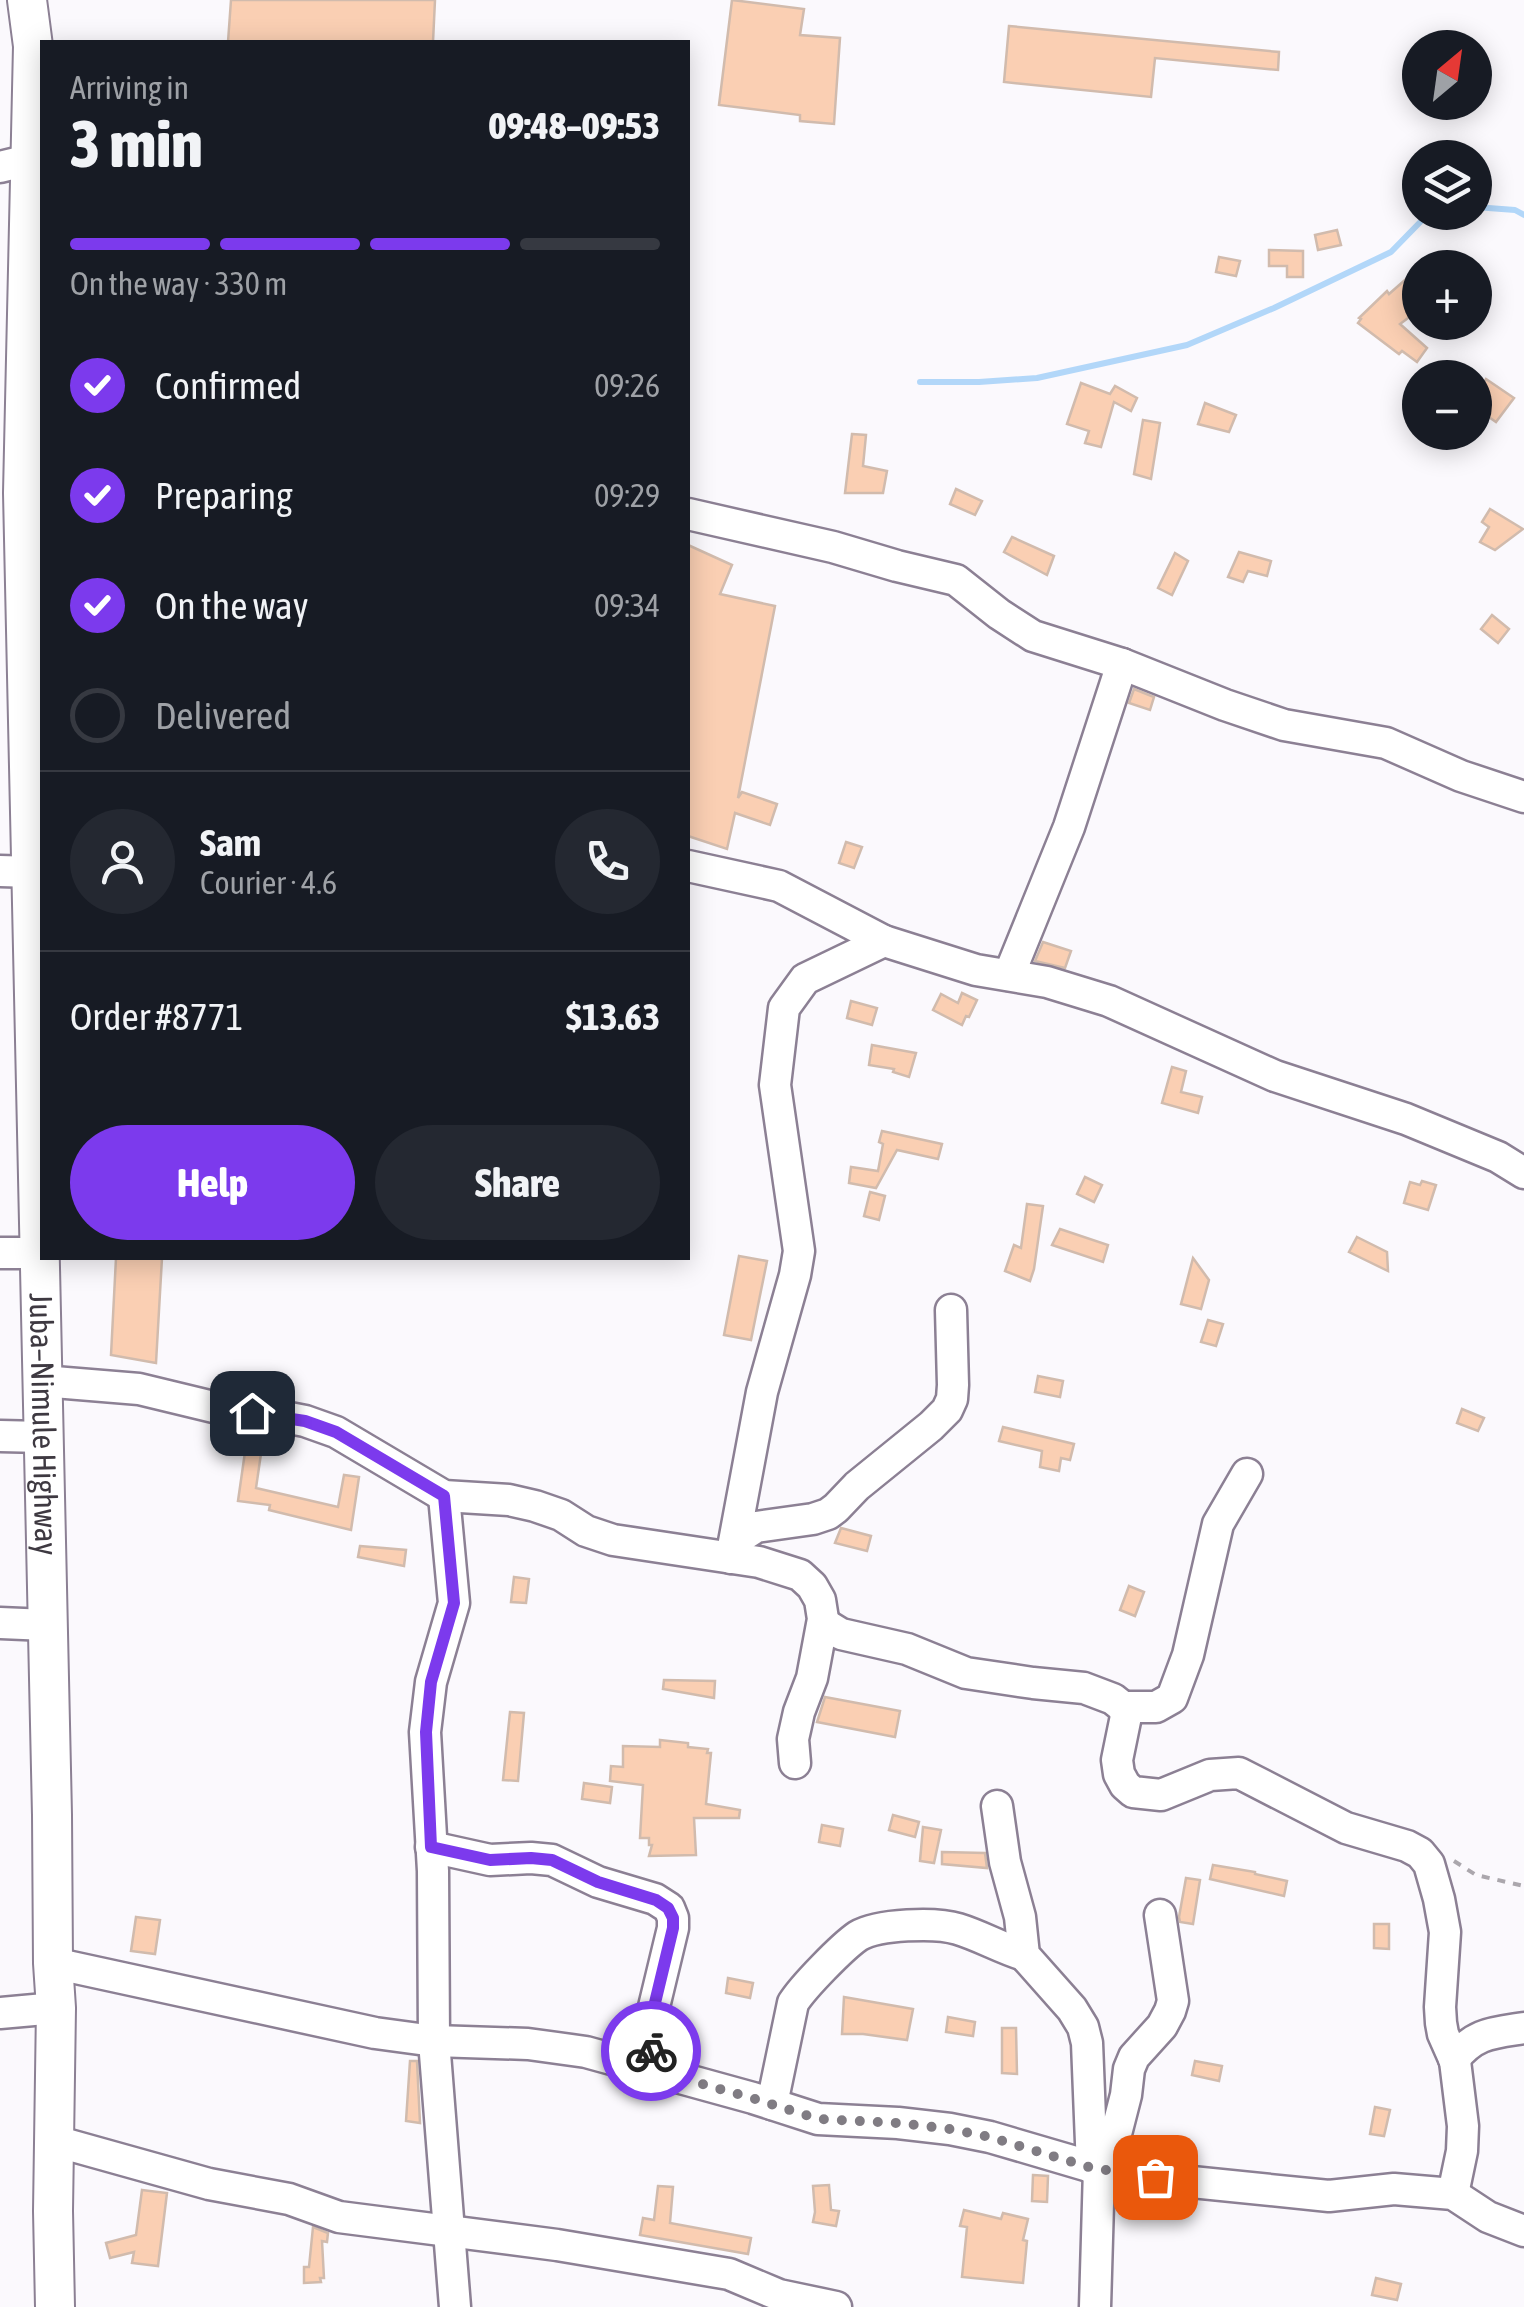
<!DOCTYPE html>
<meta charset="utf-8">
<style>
:root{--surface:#171b24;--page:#242831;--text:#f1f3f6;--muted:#9ea1a6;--line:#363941;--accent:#7c3aed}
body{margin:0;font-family:"Asap Condensed",sans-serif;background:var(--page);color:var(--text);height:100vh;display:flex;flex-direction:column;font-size:38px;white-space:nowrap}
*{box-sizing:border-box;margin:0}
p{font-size:32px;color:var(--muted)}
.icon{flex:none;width:55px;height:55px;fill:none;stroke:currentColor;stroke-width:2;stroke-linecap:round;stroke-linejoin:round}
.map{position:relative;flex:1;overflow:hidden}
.drawer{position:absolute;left:40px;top:40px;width:650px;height:1220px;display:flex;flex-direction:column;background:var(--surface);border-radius:0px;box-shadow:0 5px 25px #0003}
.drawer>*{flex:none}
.needle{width:65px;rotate:29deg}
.controls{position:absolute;left:1402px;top:30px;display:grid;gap:20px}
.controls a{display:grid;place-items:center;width:90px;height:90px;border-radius:50%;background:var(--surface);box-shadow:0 5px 25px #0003;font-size:50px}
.pin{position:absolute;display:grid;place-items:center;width:85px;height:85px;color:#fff;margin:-42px;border-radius:20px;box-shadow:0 5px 15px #0006}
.courier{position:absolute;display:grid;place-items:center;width:100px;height:100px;margin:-50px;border:8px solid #7c3aed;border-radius:50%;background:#fff;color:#222;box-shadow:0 2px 12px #0007}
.head em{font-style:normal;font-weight:800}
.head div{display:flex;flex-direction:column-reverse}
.head{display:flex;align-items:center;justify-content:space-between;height:170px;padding:0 30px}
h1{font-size:65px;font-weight:800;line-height:75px}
.bar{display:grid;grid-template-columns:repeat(4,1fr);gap:15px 10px;align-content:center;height:120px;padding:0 30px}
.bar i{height:12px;border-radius:8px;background:var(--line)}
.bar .current{background:var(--accent)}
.bar p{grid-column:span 4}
.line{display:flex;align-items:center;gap:25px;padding:0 30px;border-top:2px solid var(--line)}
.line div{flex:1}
.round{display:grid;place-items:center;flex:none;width:105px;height:105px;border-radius:52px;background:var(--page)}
ol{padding:0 30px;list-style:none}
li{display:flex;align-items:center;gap:30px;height:110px}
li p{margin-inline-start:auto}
li .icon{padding:10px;border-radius:50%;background:var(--accent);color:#fff;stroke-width:4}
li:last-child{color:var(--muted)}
li i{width:55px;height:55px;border:5px solid var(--line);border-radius:50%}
.cta{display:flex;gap:20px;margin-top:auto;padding:20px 30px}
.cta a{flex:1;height:115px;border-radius:60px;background:var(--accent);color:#fff;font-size:40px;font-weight:800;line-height:115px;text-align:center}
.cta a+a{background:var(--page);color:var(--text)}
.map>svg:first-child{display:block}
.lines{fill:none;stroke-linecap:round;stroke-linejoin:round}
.stream{stroke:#b2d7f9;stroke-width:6}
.building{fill:#facfb3;stroke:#d1bbad;stroke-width:2.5}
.minor-casing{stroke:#8c8094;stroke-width:35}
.major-casing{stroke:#8c8094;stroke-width:42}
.path{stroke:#aba7ad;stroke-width:4;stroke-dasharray:8 8;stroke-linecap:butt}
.minor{stroke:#fff;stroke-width:30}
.major{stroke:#fff;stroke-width:38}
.done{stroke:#807c83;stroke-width:10;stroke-dasharray:0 18}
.route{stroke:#7c3aed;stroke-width:12}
.labels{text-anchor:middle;stroke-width:9;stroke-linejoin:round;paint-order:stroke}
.street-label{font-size:32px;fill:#3e3941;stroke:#fbf9fd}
</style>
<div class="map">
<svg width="1524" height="2307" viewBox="0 0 1524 2307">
<rect width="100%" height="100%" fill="#fbf9fd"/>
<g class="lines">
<g class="stream">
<path d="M 1475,207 L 1515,210 L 1524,215"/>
<path d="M 920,382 L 979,382 L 1037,378 L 1187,345 L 1274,308 L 1391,252 L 1430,212"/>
</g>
</g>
<g class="building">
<path d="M 231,0 L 435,0 L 433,42 L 228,42 Z"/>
<path d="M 732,0 L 804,9 L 800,35 L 840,38 L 834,124 L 800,121 L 800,115 L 719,105 Z"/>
<path d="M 1009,26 L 1279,52 L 1278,70 L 1155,58 L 1151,97 L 1004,82 Z"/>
<path d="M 1337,230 L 1341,245 L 1318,250 L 1315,235 Z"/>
<path d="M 1269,250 L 1303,251 L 1303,277 L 1287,277 L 1287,266 L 1269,266 Z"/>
<path d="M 1219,257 L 1240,261 L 1236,276 L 1216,272 Z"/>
<path d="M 1406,279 L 1420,297 L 1420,309 L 1400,324 L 1427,348 L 1417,362 L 1402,351 L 1399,354 L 1358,323 L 1361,319 L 1359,318 L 1387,291 L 1389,294 Z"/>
<path d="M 1486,379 L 1514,398 L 1496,422 L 1483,413 L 1489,404 L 1476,396 Z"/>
<path d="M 1081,383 L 1110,394 L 1115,386 L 1137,398 L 1131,411 L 1114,402 L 1101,447 L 1085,443 L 1089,431 L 1067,424 Z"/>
<path d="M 1205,403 L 1236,415 L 1229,432 L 1198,424 Z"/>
<path d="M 1143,420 L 1160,423 L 1151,479 L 1134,474 Z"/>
<path d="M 852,434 L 866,435 L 863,466 L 887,471 L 883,493 L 845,493 Z"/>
<path d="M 956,489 L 982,501 L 975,515 L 950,504 Z"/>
<path d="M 1490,509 L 1523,529 L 1495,550 L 1480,542 L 1489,527 L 1482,522 Z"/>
<path d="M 1012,537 L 1054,556 L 1047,575 L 1004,552 Z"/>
<path d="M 688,545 L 732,565 L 720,594 L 775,606 L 738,798 L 742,792 L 777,804 L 770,825 L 735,813 L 727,849 L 688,836 Z"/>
<path d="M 1239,552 L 1271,561 L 1267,576 L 1248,571 L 1243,582 L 1228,577 Z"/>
<path d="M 1175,553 L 1188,561 L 1172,595 L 1158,588 Z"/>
<path d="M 1492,615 L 1509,629 L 1498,643 L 1481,629 Z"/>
<path d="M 1134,689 L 1154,697 L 1150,710 L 1129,703 Z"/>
<path d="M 846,842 L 862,847 L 854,868 L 839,863 Z"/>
<path d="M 1043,942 L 1071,951 L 1065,968 L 1035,961 Z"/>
<path d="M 962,993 L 977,1000 L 969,1017 L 966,1016 L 962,1025 L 933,1010 L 941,994 L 958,1003 Z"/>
<path d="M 851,1001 L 877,1008 L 872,1025 L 847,1018 Z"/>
<path d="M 872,1045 L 916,1053 L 909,1077 L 893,1072 L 894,1069 L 869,1065 Z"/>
<path d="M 1172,1067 L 1186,1071 L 1181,1092 L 1202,1097 L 1198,1113 L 1162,1103 Z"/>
<path d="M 882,1131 L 942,1144 L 938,1159 L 897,1150 L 876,1188 L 849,1183 L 851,1167 L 878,1171 L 883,1144 L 879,1142 Z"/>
<path d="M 1085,1177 L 1102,1185 L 1094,1202 L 1077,1194 Z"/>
<path d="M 1422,1181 L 1436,1185 L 1428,1210 L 1404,1203 L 1410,1182 L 1420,1185 Z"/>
<path d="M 870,1192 L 885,1196 L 879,1220 L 864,1216 Z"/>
<path d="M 1027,1204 L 1043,1206 L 1034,1269 L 1030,1281 L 1005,1271 L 1014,1245 L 1021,1248 Z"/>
<path d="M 1060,1229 L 1108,1245 L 1103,1262 L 1052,1245 Z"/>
<path d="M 1357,1237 L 1387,1252 L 1388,1271 L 1349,1252 Z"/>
<path d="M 739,1256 L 767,1261 L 751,1340 L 724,1335 Z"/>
<path d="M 116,1258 L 162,1258 L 156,1363 L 111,1355 Z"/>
<path d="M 1193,1258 L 1209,1280 L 1201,1309 L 1181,1304 Z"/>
<path d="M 1208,1320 L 1223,1324 L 1216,1346 L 1201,1342 Z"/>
<path d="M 1038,1376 L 1063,1381 L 1060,1397 L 1035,1392 Z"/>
<path d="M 1462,1409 L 1484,1418 L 1478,1431 L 1457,1423 Z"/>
<path d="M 1003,1427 L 1074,1444 L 1070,1460 L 1061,1458 L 1059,1471 L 1040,1467 L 1042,1451 L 999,1441 Z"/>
<path d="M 248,1431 L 264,1433 L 256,1488 L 338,1507 L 344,1475 L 359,1477 L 351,1530 L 269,1510 L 270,1505 L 238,1501 Z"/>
<path d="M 841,1528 L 871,1536 L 867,1551 L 835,1543 Z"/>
<path d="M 360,1546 L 406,1550 L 404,1566 L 358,1557 Z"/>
<path d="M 514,1577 L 529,1579 L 526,1603 L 511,1602 Z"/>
<path d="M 1129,1586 L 1144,1592 L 1135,1616 L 1120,1610 Z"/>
<path d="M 664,1680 L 715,1681 L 714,1698 L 663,1689 Z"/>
<path d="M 825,1697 L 900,1711 L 895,1737 L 817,1722 Z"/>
<path d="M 510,1712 L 524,1713 L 518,1781 L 503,1780 Z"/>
<path d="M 660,1740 L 688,1743 L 688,1747 L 708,1749 L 707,1753 L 711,1753 L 706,1804 L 740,1810 L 739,1818 L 694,1818 L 696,1855 L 649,1856 L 652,1845 L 649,1845 L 649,1838 L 640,1838 L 643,1785 L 610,1781 L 611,1766 L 623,1767 L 623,1746 L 660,1747 Z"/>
<path d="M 584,1783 L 612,1787 L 610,1803 L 582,1799 Z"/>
<path d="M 893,1815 L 919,1822 L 915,1837 L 889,1830 Z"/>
<path d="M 822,1825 L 843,1829 L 840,1846 L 819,1842 Z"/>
<path d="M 923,1827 L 941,1830 L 934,1863 L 920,1861 Z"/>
<path d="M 942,1852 L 985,1853 L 987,1868 L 942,1864 Z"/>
<path d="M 1213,1865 L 1255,1872 L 1255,1874 L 1287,1881 L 1284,1896 L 1210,1879 Z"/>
<path d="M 1186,1878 L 1200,1880 L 1193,1924 L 1180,1922 L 1179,1917 Z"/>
<path d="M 136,1917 L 160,1920 L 155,1954 L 131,1951 Z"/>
<path d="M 1374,1924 L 1389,1924 L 1389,1949 L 1374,1948 Z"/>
<path d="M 728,1978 L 753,1983 L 750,1998 L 726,1993 Z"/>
<path d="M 844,1997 L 913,2009 L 907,2040 L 863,2034 L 842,2034 Z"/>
<path d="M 948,2017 L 975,2022 L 973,2036 L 946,2032 Z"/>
<path d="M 1002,2028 L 1016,2028 L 1017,2074 L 1002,2073 Z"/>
<path d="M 410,2061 L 417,2061 L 420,2123 L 406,2121 Z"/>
<path d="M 1195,2061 L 1222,2066 L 1219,2081 L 1192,2075 Z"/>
<path d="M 1375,2107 L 1390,2110 L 1384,2136 L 1370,2134 Z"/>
<path d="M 1033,2175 L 1048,2176 L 1047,2202 L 1032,2201 Z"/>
<path d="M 829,2185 L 831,2210 L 839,2211 L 836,2226 L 813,2222 L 815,2212 L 813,2186 Z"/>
<path d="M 658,2186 L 673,2187 L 670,2223 L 751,2238 L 748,2254 L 640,2235 L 643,2218 L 654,2220 Z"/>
<path d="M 142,2190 L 167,2193 L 158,2266 L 132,2263 L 134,2252 L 110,2258 L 106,2243 L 136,2235 Z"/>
<path d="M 964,2210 L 1001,2219 L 1003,2213 L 1028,2219 L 1023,2240 L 1027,2241 L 1023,2283 L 962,2277 L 967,2227 L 960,2226 Z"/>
<path d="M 313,2227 L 328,2233 L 327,2242 L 322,2241 L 324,2278 L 320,2278 L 321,2282 L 304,2283 L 304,2267 L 309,2267 Z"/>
<path d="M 1376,2278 L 1401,2284 L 1397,2300 L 1372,2295 Z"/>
</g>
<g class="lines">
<defs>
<g id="minor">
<path d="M 0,167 L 33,159"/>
<path d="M 688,514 L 833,547 L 897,566 L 956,580 L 999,614 L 1033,636 L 1122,664 L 1225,705 L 1284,725 L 1386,743 L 1461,776 L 1524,797"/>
<path d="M 688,866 L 779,886 L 884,941 L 976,970 L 1047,982 L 1109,1001 L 1275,1076 L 1406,1119 L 1498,1157 L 1524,1173"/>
<path d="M 0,871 L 33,872"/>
<path d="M 1009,975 L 1069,827 L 1122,664"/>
<path d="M 0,1253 L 40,1253"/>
<path d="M 42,1381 L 139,1389 L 230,1411 L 274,1415 L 305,1421 L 336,1432 L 444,1496 L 509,1500 L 535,1506 L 561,1515 L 586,1531 L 613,1540 L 759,1562 L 800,1575 L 812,1586 L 820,1600 L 823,1619 L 812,1678 L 799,1712 L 793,1739 L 795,1763"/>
<path d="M 0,1436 L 43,1437"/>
<path d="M 444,1496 L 454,1603 L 431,1682 L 425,1732 L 433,1871 L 434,2041 L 455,2307"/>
<path d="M 736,1540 L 756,1527 L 813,1519 L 828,1514 L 836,1508 L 857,1486 L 931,1426 L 947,1410 L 952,1399 L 953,1385 L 951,1310"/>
<path d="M 731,1558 L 762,1392 L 795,1275 L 799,1251 L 775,1085 L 784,1008 L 805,979 L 884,941"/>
<path d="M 0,1623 L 47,1625"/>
<path d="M 823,1623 L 841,1634 L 907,1649 L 966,1673 L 1033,1683 L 1084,1688 L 1113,1699 L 1123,1707 L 1126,1716 L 1117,1760 L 1119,1774 L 1125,1785 L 1133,1792 L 1161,1795 L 1210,1775 L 1239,1773 L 1346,1828 L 1407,1846 L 1420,1853 L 1429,1864 L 1439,1899 L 1445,1932 L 1440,2007 L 1441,2023 L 1443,2034 L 1455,2061 L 1463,2126 L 1462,2151 L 1453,2194"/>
<path d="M 1123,1707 L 1156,1707 L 1172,1698 L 1188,1655 L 1218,1524 L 1247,1474"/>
<path d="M 997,1806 L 1005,1862 L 1020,1917 L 1024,1955 L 1072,2009 L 1083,2027 L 1087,2043 L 1092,2168"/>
<path d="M 431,1847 L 490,1860 L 531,1858 L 552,1860 L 598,1882 L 655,1899 L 669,1908 L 673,1918 L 673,1928 L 653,2011 L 649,2040 L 653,2070"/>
<path d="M 53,1963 L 375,2033 L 434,2041 L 528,2044 L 586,2052 L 753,2098 L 818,2119 L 898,2123 L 950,2129 L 990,2137 L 1099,2169 L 1182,2181 L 1329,2196 L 1394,2189 L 1453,2194 L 1488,2217 L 1524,2231"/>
<path d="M 0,2013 L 56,2008"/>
<path d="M 1454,2059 C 1475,2033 1492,2033 1524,2028"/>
<path d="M 772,2104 L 793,2003 C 803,1987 842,1947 858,1936 C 878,1924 936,1922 958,1929 C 981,1936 1001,1948 1024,1955"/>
<path d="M 55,2141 L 209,2184 L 289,2199 L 339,2217 L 557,2245 L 664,2263 L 729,2274 L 779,2295 L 836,2307"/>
<path d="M 1095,2307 L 1099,2169 L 1117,2130 L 1126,2095 L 1129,2069 L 1134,2057 L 1162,2026 L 1170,2011 L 1173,2001 L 1160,1915"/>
</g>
<g id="major">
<path id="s1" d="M 27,0 L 33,46 L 23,493 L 52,1815 L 53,1963 L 56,2008 L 53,2211 L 55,2307"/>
</g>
</defs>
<use href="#minor" class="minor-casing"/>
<use href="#major" class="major-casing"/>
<path class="path" d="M 1454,1861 L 1476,1875 L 1524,1886"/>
<use href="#minor" class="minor"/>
<use href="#major" class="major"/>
</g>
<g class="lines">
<path class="done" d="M 651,2051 L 652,2070 L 752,2098 L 818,2119 L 898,2123 L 950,2129 L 990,2137 L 1092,2168 L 1155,2177"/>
<path class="route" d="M 252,1413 L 305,1421 L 336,1432 L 444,1496 L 454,1603 L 431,1682 L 426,1732 L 431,1847 L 490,1860 L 531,1858 L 552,1860 L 598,1882 L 656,1900 L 668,1908 L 673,1918 L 673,1928 L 653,2011 L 651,2051"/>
</g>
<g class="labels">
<g class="street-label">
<text dy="11" stroke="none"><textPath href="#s1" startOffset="1425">Juba–Nimule Highway</textPath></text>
</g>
</g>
</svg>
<div class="controls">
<a><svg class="needle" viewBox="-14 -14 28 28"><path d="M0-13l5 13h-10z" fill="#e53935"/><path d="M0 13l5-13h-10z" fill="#9ea1a6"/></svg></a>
<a><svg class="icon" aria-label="layers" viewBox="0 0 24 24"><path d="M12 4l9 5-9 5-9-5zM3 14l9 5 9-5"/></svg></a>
<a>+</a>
<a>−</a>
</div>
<div class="pin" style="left:1155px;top:2177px;background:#ea580c"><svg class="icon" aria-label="bag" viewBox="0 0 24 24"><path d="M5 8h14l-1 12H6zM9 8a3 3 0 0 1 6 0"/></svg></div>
<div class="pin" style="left:252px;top:1413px;background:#1f2937"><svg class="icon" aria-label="home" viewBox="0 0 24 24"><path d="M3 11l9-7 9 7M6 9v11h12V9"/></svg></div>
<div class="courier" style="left:651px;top:2051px"><svg class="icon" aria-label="bike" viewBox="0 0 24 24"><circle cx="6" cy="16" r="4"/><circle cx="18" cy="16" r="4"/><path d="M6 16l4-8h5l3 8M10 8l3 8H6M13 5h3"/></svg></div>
<section class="drawer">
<div class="head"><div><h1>3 min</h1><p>Arriving in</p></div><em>09:48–09:53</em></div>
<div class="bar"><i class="current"></i><i class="current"></i><i class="current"></i><i></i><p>On the way · 330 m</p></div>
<ol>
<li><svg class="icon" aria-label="check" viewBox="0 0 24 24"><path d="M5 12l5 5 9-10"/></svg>Confirmed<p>09:26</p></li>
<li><svg class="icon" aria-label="check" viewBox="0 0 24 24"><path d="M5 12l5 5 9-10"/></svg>Preparing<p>09:29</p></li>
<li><svg class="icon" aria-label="check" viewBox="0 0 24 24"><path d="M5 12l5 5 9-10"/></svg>On the way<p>09:34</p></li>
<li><i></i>Delivered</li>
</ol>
<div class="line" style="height:180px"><a class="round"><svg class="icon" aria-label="person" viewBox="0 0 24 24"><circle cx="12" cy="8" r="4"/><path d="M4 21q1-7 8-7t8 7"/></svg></a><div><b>Sam</b><p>Courier · 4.6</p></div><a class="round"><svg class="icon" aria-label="phone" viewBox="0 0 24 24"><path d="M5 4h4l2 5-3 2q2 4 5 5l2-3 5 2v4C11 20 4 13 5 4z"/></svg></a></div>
<div class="line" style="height:130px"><div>Order #8771</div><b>$13.63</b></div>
<div class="cta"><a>Help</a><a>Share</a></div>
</section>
</div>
